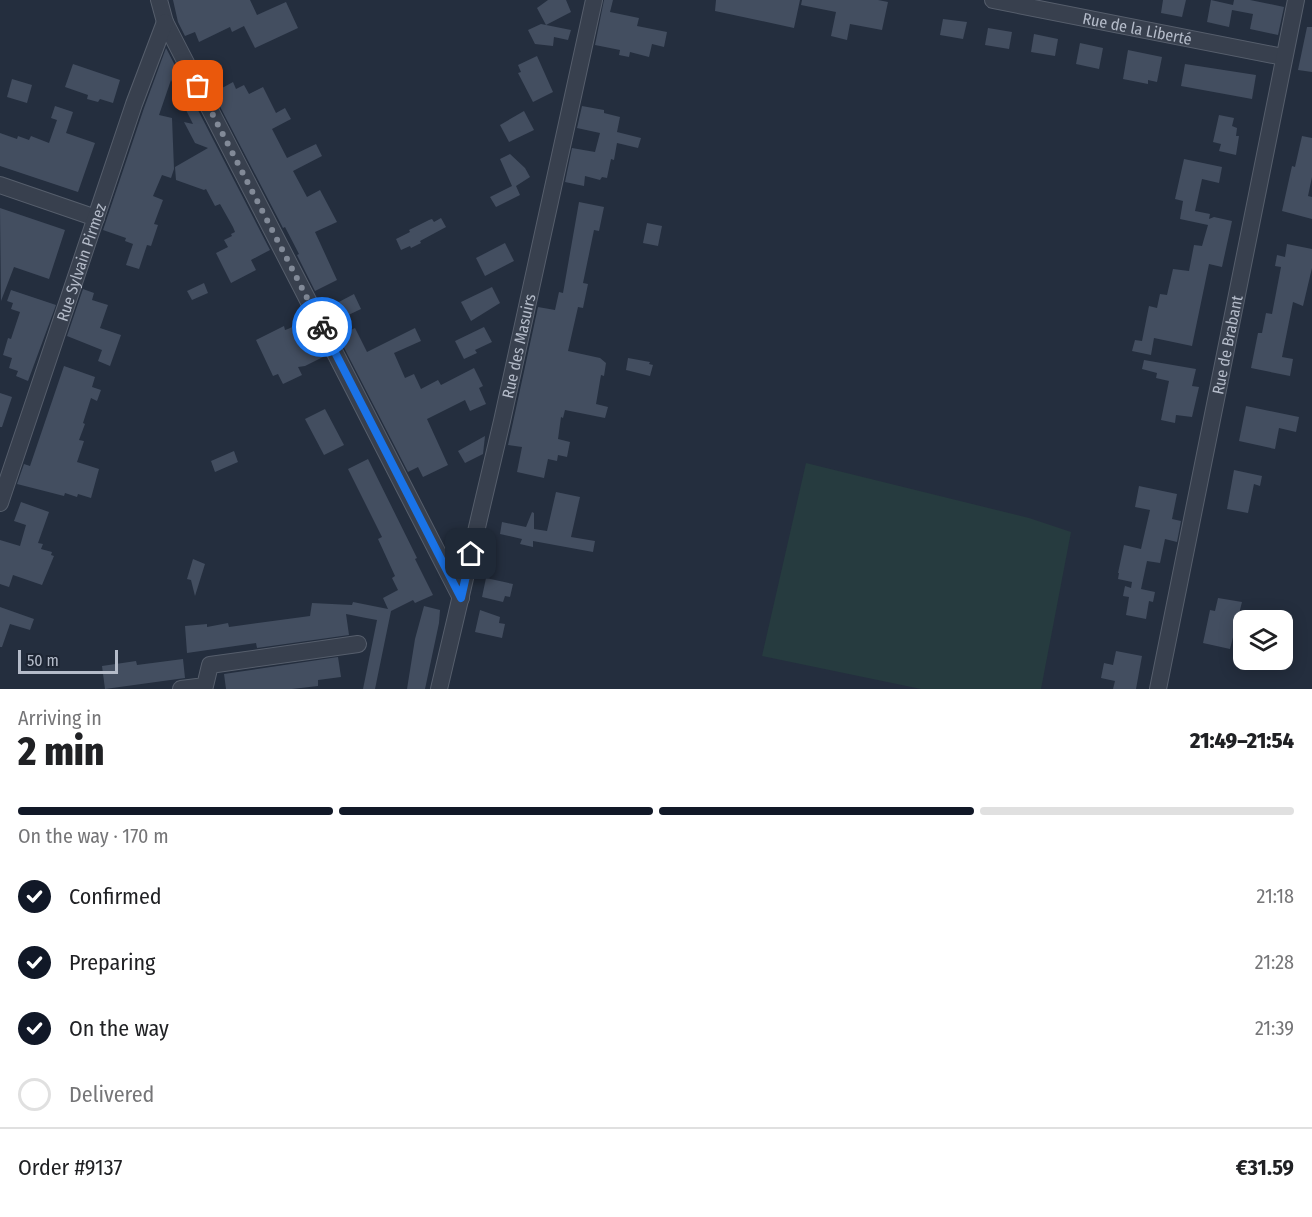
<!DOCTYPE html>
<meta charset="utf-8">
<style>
:root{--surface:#fff;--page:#f6f6f6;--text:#202124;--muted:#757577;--line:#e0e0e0;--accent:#111827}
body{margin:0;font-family:"Fira Sans Condensed",sans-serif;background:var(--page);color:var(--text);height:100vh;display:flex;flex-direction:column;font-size:22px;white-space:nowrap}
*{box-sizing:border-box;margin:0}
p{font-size:20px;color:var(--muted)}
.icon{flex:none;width:33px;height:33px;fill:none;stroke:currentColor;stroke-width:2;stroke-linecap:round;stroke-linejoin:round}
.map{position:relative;height:689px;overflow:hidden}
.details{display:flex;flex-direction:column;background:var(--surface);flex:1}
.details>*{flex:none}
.controls{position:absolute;left:1233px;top:610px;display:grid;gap:12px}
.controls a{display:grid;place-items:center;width:60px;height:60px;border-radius:12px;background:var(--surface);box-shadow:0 3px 15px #0003;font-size:30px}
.scale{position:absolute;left:18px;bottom:15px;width:100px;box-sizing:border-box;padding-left:6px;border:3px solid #b4bbc9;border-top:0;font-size:16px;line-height:21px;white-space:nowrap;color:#b4bbc9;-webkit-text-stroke:4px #1d2533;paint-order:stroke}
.pin{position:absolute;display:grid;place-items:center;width:51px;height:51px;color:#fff;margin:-26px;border-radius:12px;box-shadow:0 3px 9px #0006}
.courier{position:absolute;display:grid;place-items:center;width:60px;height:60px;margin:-30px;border:4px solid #1a73e8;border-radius:50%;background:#fff;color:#222;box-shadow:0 2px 8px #0007}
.headline em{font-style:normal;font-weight:800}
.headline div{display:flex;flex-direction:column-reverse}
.headline{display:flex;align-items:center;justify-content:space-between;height:102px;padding:0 18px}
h1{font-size:39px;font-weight:800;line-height:45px}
.bar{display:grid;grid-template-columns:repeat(4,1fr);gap:9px 6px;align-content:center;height:72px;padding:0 18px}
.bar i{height:8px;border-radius:4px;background:var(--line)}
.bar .current{background:var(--accent)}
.bar p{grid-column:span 4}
.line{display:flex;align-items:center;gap:15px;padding:0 18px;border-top:2px solid var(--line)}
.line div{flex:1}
ol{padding:0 18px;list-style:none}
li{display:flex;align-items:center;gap:18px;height:66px}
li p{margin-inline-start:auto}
li .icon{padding:6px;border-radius:50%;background:var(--accent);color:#fff;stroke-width:4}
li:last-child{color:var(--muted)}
li i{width:33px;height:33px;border:3px solid var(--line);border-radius:50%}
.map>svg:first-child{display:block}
.green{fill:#263b3f}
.building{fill:#434e60}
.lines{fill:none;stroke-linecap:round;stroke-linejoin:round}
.minor-casing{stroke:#565e6c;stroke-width:18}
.minor{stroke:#38404e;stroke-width:16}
.done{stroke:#828a98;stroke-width:6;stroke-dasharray:0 10.8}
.route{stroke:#1a73e8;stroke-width:8}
.labels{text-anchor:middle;stroke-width:6;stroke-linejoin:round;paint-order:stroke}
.street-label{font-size:16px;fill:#b4bbc9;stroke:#1d2533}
</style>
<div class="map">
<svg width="1312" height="689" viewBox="0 0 1312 689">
<rect width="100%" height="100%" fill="#242e3e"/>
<path class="green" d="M 806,463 L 1029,518 L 1071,532 L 1041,689 L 921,689 L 762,656 Z"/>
<g class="building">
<path d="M 173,0 L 250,0 L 257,15 L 286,2 L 298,28 L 255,48 L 244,26 L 232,32 L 230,27 L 199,42 L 195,32 L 185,36 L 178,22 Z"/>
<path d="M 548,0 L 566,0 L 571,12 L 546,25 L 571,30 L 568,40 L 554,37 L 553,46 L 535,44 L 528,30 L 541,24 L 546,25 L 537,8 Z"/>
<path d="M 604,0 L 613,0 L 610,12 L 639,18 L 637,26 L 667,32 L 664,47 L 652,44 L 649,57 L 630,52 L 629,57 L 619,55 L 620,50 L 595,45 Z"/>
<path d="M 716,0 L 800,0 L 794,28 L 715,11 Z"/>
<path d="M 802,0 L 878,0 L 888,2 L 882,30 L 850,24 L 847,40 L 831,36 L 836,12 L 801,5 Z"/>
<path d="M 1163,0 L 1186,0 L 1182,17 L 1161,13 Z"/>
<path d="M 1211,0 L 1233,5 L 1234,0 L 1250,0 L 1284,7 L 1278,35 L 1250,29 L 1253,14 L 1232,10 L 1229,27 L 1207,22 Z"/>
<path d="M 943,19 L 967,22 L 963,39 L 940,35 Z"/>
<path d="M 1307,27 L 1312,27 L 1312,72 L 1298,70 Z"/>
<path d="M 988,28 L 1012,32 L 1009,49 L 985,45 Z"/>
<path d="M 1034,34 L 1058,39 L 1055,56 L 1031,52 Z"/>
<path d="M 1080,43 L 1103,48 L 1099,69 L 1076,64 Z"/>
<path d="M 166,48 L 270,250 L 251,260 L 256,270 L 231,283 L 216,253 L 228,247 L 224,240 L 232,236 L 231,234 L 235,232 L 233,227 L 220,204 L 215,206 L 206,189 L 204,190 L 176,180 L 175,167 L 208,148 L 195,143 L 184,122 L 193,124 L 171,80 L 159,115 L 172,118 L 174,169 L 171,178 L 162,175 L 153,196 L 163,200 L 154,224 L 158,225 L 151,246 L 147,245 L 139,269 L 126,265 L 133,244 L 125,241 L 126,238 L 103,230 L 144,108 Z"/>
<path d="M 1128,50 L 1162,57 L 1157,82 L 1148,80 L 1148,84 L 1123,79 Z"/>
<path d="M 537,56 L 553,92 L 533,102 L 518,73 L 521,72 L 518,65 Z"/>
<path d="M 73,64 L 120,80 L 113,103 L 100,99 L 98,102 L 87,99 L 88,95 L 65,87 Z"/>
<path d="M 1185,64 L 1256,75 L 1252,99 L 1181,86 Z"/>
<path d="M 12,79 L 32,85 L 27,103 L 7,97 Z"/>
<path d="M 233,82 L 236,89 L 244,85 L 249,94 L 263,87 L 276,113 L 285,108 L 291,119 L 272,129 L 287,158 L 316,144 L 322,156 L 293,171 L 307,197 L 320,190 L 337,222 L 315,232 L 337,280 L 315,291 L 297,255 L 299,254 L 285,227 L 283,228 L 213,93 Z"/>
<path d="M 55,106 L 73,112 L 66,133 L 95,143 L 78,192 L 0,166 L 0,133 L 17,139 L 18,136 L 29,140 L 31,136 L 49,143 L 57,120 L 51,118 Z"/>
<path d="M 582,106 L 604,110 L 604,113 L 620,117 L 617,132 L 641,138 L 638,148 L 617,143 L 614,160 L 611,159 L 607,178 L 602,177 L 600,180 L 585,176 L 584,186 L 565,182 L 572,148 L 595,152 L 600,133 L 577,128 Z"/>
<path d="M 524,111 L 534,130 L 509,142 L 500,125 Z"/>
<path d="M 1219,115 L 1234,118 L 1232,126 L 1237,128 L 1236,136 L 1239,136 L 1236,155 L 1219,151 L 1221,144 L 1213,142 Z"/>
<path d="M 1302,136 L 1312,138 L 1312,177 L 1308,196 L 1312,197 L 1312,219 L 1282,211 L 1292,166 L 1295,167 Z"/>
<path d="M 510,154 L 525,168 L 530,177 L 516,186 L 520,195 L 496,207 L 490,197 L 512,186 L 500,159 Z"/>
<path d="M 1184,159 L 1222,167 L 1219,183 L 1202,179 L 1195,211 L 1210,214 L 1209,219 L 1214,217 L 1232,221 L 1222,267 L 1209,264 L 1192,346 L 1154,338 L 1151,355 L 1132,351 L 1135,340 L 1142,341 L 1149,306 L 1157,308 L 1160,294 L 1167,295 L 1173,269 L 1189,271 L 1194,245 L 1202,246 L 1208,225 L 1180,219 L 1183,201 L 1175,199 Z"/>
<path d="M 579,202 L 604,207 L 599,231 L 594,230 L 583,283 L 588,284 L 583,308 L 578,307 L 568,351 L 600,358 L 606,363 L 604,376 L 601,375 L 596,404 L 608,407 L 605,418 L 565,410 L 563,418 L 561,417 L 558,439 L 570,442 L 567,457 L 558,455 L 557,461 L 548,459 L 544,478 L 517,472 L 522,447 L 508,445 L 538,307 L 555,310 L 559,292 L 563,293 Z"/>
<path d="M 0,208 L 65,230 L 49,279 L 14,267 L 1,301 Z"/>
<path d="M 441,218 L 446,227 L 420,241 L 421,243 L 411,248 L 410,246 L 401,250 L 396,239 L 410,232 L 409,230 L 429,220 L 432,219 L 434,222 Z"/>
<path d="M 647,223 L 662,226 L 658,246 L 643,243 Z"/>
<path d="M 505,243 L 514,261 L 485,276 L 476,258 Z"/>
<path d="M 1287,244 L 1312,249 L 1312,268 L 1303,306 L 1293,302 L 1282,357 L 1293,359 L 1290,376 L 1251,368 L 1258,333 L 1262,333 L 1266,313 L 1272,314 L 1281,267 L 1275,266 L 1277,255 L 1285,257 Z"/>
<path d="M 204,283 L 208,293 L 192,300 L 187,291 Z"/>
<path d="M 492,287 L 500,303 L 471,321 L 461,302 Z"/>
<path d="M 83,289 L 94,293 L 92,300 L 108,305 L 100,328 L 121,335 L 110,366 L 98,361 L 102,350 L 67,336 Z"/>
<path d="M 11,290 L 56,305 L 28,381 L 16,376 L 18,371 L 9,368 L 12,358 L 3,355 L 8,338 L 11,339 L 20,312 L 11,309 L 13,303 L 7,301 Z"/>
<path d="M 354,294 L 361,309 L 342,318 L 335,304 Z"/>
<path d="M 305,321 L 325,356 L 305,366 L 298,367 L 302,375 L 283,384 L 278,374 L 273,376 L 256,340 L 284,326 L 285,330 L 288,329 Z"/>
<path d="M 484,327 L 492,342 L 475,350 L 477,353 L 464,359 L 455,341 Z"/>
<path d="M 355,328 L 367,352 L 415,328 L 421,341 L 394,353 L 405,378 L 414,374 L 421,389 L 438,380 L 441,385 L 474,368 L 483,386 L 479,388 L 486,404 L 470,411 L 465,400 L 427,419 L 448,465 L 423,477 L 418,467 L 408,472 L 338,336 Z"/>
<path d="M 628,358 L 650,362 L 649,364 L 653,365 L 650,376 L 626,370 Z"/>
<path d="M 1144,360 L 1196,369 L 1192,386 L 1199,387 L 1192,417 L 1176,415 L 1175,423 L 1161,420 L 1169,381 L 1156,378 L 1157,373 L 1142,369 Z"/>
<path d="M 64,366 L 95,377 L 92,387 L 101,390 L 97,401 L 91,398 L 83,423 L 85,424 L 79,440 L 84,441 L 77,462 L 99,469 L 91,498 L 78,494 L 77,497 L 65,493 L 64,496 L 17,484 L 24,464 L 30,466 Z"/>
<path d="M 0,393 L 12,397 L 2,427 L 0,427 Z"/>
<path d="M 1246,406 L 1299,417 L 1296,432 L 1279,428 L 1275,449 L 1239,441 Z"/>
<path d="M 325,409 L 344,445 L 324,455 L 305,419 Z"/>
<path d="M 485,436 L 483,454 L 465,463 L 458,451 Z"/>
<path d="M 234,451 L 238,462 L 215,472 L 211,461 Z"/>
<path d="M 368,459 L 417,558 L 415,559 L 433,595 L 415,603 L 413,600 L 391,611 L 375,689 L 363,689 L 377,620 L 366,618 L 346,614 L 349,635 L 257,648 L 256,643 L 187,653 L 185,626 L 207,624 L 207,627 L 228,623 L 229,627 L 310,616 L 312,603 L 352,605 L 353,602 L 388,609 L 383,598 L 398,590 L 392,578 L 395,576 L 378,539 L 382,537 L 348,469 Z"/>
<path d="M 1234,470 L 1262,476 L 1260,486 L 1254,484 L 1248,513 L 1227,509 Z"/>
<path d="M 1139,486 L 1177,494 L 1172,519 L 1181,521 L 1177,542 L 1165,539 L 1160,563 L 1147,561 L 1141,589 L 1155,592 L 1153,602 L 1149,601 L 1146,619 L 1126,615 L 1129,597 L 1123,596 L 1125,586 L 1131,588 L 1132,582 L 1118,579 L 1119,573 L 1118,573 L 1124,545 L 1141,549 L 1150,510 L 1135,507 Z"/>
<path d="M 556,492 L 580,497 L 571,537 L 595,541 L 593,552 L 533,541 L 533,547 L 520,544 L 522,539 L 500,534 L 502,522 L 526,527 L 532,512 L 534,513 L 534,529 L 547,531 Z"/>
<path d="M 21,502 L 49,512 L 38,543 L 43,544 L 41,549 L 52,552 L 51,555 L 54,556 L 42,585 L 13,575 L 9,587 L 0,584 L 0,540 L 20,546 L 26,525 L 14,521 Z"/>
<path d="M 193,559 L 205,564 L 195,596 L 191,580 L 187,579 Z"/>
<path d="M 486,578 L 513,584 L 510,597 L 505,596 L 503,602 L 482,597 Z"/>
<path d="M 1218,598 L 1242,602 L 1230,649 L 1203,643 L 1210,610 L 1215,611 Z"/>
<path d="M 424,606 L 440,610 L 439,623 L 425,689 L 407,689 L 415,639 Z"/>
<path d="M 0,607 L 34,619 L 30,630 L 10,624 L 2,647 L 0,647 Z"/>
<path d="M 480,610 L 500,617 L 499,623 L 505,624 L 502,638 L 475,632 Z"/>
<path d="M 1116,651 L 1142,656 L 1136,689 L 1113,689 L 1115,681 L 1101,678 L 1104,663 L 1113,665 Z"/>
<path d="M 338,657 L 341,677 L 318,680 L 318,686 L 292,689 L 226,689 L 224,674 Z"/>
<path d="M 183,659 L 185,678 L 105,689 L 102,666 L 136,661 L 137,665 Z"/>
</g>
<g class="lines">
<defs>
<g id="minor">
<path d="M 159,0 L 165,22 L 461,598"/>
<path id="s1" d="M 993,0 L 1283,57"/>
<path d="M 0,185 L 96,218"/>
<path id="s2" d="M 0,503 L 134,104 L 165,22"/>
<path d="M 181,689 L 205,686 L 210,665 L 358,644"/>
<path id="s3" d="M 439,689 L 502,421 L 594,0"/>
<path id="s4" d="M 1158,689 L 1296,0"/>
</g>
</defs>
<use href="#minor" class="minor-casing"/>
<use href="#minor" class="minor"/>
</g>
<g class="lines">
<path class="done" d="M 198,86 L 322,327"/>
<path class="route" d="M 322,327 L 461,598 L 471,554"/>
</g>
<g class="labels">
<g class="street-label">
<text dy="6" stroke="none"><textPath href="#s1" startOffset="147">Rue de la Liberté</textPath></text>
<text dy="6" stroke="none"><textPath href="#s2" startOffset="254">Rue Sylvain Pirmez</textPath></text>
<text dy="6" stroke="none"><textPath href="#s4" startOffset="351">Rue de Brabant</textPath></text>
<text dy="6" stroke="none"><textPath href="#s3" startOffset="352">Rue des Masuirs</textPath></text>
</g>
</g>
</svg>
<div class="controls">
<a><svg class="icon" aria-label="layers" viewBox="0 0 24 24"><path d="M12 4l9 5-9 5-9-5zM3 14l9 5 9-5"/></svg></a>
</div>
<div class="scale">50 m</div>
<div class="pin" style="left:198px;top:86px;background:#ea580c"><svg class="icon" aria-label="bag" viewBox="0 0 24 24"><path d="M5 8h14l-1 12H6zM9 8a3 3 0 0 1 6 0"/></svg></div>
<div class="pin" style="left:471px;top:554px;background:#1f2937"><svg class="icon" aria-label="home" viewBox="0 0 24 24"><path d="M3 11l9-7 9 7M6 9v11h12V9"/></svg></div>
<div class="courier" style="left:322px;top:327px"><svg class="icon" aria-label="bike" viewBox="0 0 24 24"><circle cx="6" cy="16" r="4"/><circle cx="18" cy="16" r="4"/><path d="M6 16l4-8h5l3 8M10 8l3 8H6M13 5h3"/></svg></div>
</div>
<section class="details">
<div class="headline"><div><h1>2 min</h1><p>Arriving in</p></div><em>21:49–21:54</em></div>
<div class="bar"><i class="current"></i><i class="current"></i><i class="current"></i><i></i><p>On the way · 170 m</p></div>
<ol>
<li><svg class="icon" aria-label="check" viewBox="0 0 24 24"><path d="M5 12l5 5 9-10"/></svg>Confirmed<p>21:18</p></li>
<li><svg class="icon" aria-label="check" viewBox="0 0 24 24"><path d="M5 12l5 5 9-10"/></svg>Preparing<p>21:28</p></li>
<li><svg class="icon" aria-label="check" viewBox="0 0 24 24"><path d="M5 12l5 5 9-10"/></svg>On the way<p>21:39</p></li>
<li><i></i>Delivered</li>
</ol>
<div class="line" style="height:78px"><div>Order #9137</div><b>€31.59</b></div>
</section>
